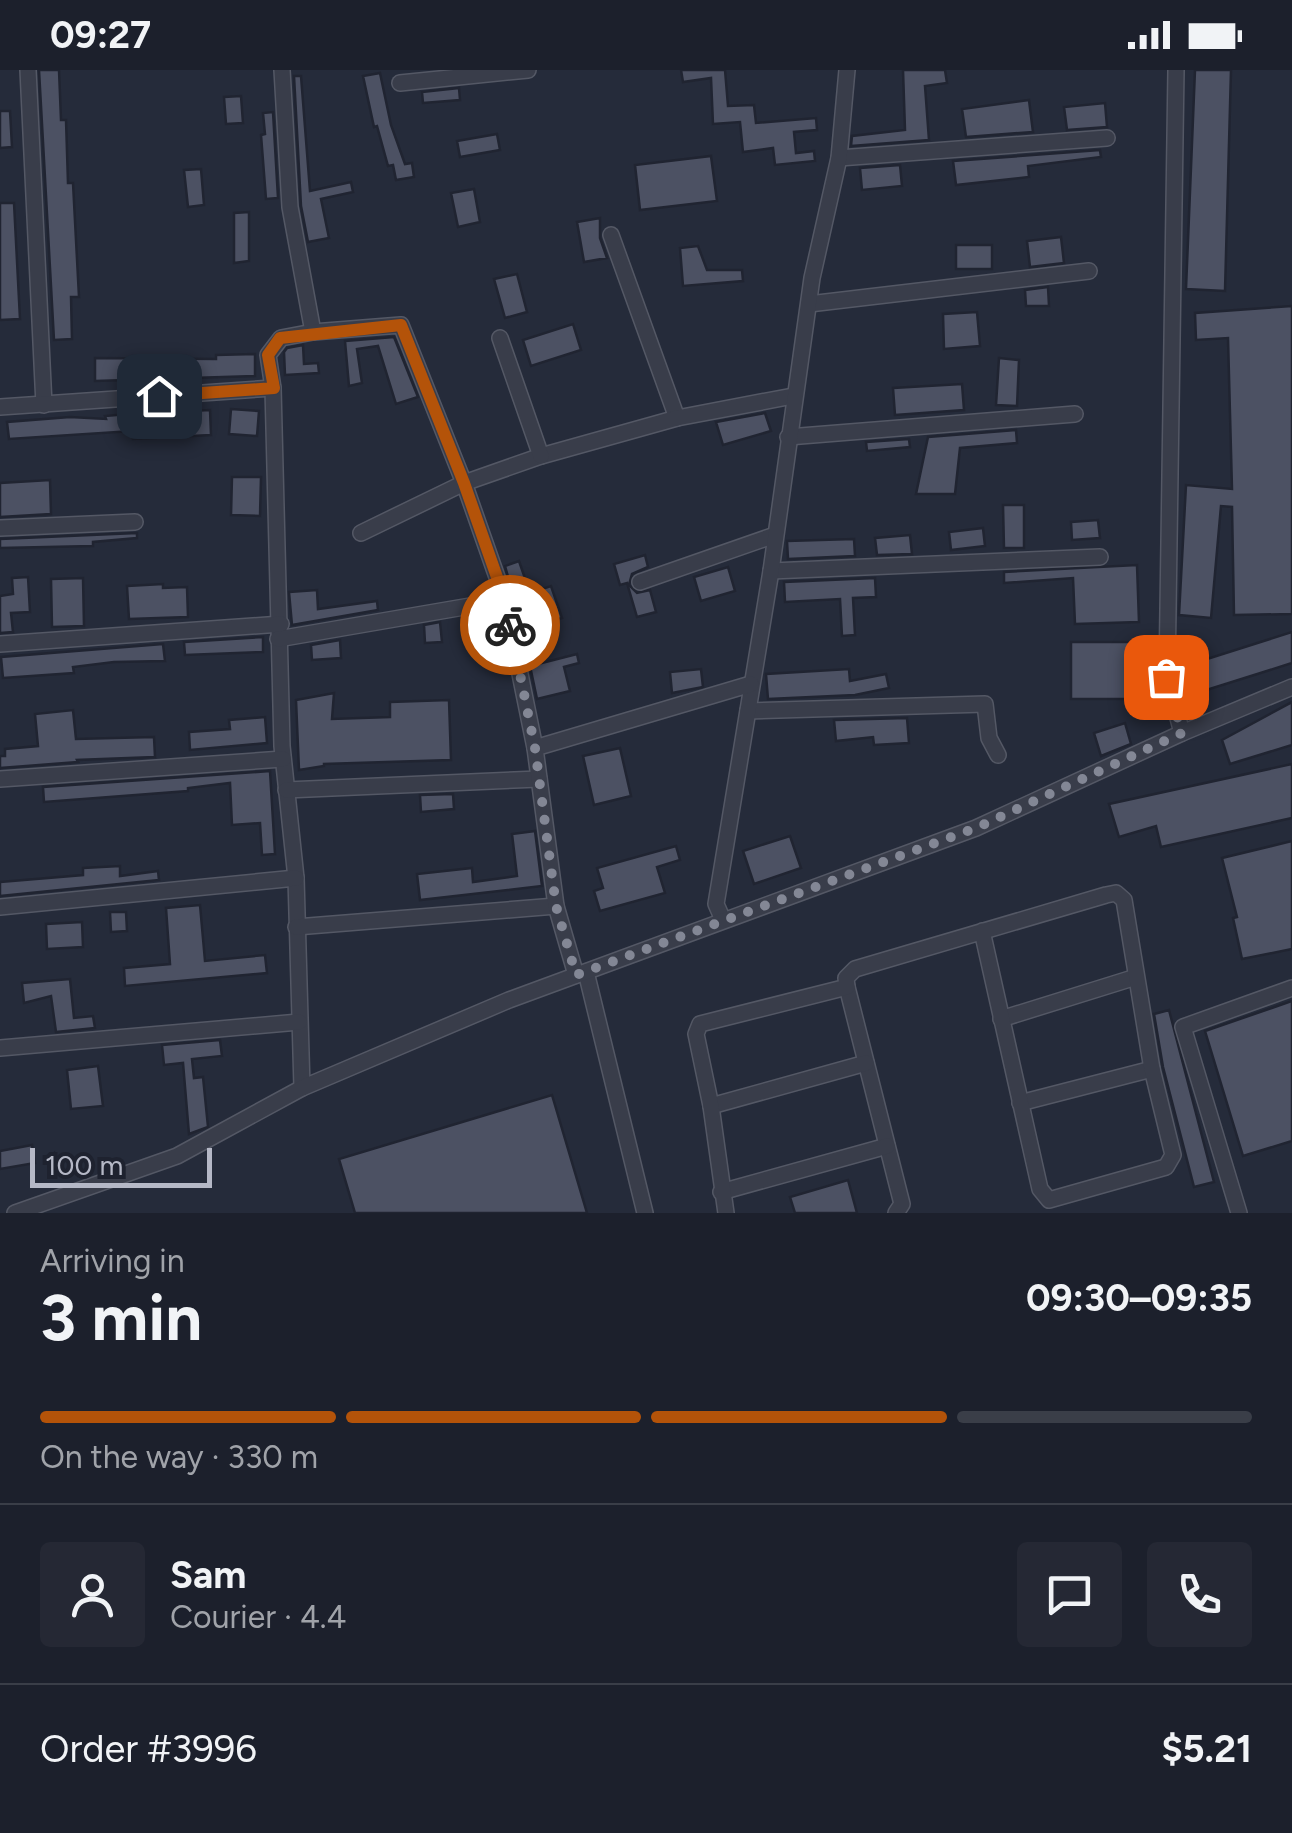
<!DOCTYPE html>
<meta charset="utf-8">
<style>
:root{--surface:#1c202c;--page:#252834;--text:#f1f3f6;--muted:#a0a3a9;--line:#3a3e48;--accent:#b45309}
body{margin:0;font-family:Figtree,sans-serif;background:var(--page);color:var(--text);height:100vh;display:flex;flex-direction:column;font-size:38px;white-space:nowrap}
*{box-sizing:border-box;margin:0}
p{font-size:32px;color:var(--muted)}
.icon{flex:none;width:55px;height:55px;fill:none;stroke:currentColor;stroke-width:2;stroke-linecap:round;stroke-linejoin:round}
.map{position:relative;height:1143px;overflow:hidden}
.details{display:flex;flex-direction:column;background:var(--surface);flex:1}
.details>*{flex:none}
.scale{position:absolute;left:30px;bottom:25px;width:182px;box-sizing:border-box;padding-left:10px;border:5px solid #b5b8c6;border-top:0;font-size:28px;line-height:35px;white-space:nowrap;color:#b5b8c6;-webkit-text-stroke:8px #1e222f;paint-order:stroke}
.pin{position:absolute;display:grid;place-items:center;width:85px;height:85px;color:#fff;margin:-42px;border-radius:20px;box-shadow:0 5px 15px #0006}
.courier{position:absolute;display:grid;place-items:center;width:100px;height:100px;margin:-50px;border:8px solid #b45309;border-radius:50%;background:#fff;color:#222;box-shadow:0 2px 12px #0007}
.head em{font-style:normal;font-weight:700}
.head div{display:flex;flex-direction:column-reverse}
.head{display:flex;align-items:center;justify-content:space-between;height:170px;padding:0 40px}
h1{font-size:65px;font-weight:700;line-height:75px}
.bar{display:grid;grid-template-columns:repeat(4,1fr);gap:15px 10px;align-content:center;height:120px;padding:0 40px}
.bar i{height:12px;border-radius:8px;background:var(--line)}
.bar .current{background:var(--accent)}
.bar p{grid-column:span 4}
.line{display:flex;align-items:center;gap:25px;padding:0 40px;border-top:2px solid var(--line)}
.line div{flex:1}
.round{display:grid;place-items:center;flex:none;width:105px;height:105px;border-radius:10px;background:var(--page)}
.status{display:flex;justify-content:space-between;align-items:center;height:70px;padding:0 50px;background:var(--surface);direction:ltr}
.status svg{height:28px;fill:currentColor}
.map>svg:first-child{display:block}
.building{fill:#4c5163;stroke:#202431;stroke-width:2.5}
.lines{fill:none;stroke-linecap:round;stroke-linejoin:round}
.minor-casing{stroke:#545865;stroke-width:18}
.minor{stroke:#393d4a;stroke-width:15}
.done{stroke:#838795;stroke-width:10;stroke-dasharray:0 18}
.route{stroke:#b45309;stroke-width:12}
</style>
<div class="status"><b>09:27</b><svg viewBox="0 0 49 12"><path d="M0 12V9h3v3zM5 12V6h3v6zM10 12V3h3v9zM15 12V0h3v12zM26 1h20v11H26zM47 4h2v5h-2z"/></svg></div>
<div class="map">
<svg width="1292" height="1143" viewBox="0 0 1292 1143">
<rect width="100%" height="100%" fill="#252b3a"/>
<g class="building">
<path d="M 39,0 L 59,0 L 61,50 L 66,50 L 68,113 L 73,113 L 79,227 L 71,227 L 72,269 L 54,270 Z"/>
<path d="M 681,0 L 725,0 L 728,36 L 754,35 L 756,53 L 816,48 L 817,60 L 794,62 L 796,83 L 814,81 L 815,91 L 775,95 L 773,78 L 743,82 L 740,52 L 713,54 L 711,8 L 683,12 Z"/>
<path d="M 903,0 L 945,0 L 947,13 L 925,16 L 929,70 L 851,76 L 852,66 L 905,60 Z"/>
<path d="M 1195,0 L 1231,0 L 1225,221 L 1186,219 Z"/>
<path d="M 380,3 L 391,55 L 405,94 L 412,93 L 414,107 L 396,110 L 393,95 L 388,96 L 377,56 L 374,57 L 363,6 Z"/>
<path d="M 294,6 L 301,6 L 310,121 L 351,112 L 353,122 L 321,129 L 329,168 L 308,172 L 301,136 Z"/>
<path d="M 459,18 L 460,30 L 423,33 L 422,22 Z"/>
<path d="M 241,26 L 243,53 L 226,54 L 224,27 Z"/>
<path d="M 1029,30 L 1033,62 L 966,67 L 962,39 Z"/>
<path d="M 1105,33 L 1107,57 L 1067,60 L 1064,37 Z"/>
<path d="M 0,41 L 10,41 L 12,77 L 0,78 Z"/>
<path d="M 273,42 L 278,128 L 266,129 L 261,65 L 265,64 L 263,43 Z"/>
<path d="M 497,64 L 500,80 L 460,87 L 457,71 Z"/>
<path d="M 1100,80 L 1101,87 L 1028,96 L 1029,107 L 956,115 L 953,91 Z"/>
<path d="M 711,86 L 717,131 L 640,140 L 635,95 Z"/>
<path d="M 900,95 L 902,116 L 862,120 L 860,98 Z"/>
<path d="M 201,99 L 204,135 L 188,137 L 184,100 Z"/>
<path d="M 474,119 L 480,152 L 458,157 L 451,123 Z"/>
<path d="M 0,133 L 14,133 L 20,249 L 0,250 Z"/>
<path d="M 249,142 L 249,191 L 234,193 L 234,143 Z"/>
<path d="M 600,148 L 600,168 L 607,188 L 584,192 L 577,152 Z"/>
<path d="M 1061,167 L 1064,193 L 1030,197 L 1027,171 Z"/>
<rect x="956" y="175" width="36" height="24"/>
<path d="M 698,176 L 707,200 L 742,200 L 743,211 L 683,216 L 680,178 Z"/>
<path d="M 517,204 L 527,242 L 505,248 L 494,209 Z"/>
<path d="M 1048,217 L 1049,236 L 1026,236 L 1025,220 Z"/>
<path d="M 1292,236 L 1292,544 L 1234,545 L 1232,437 L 1221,436 L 1211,548 L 1179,545 L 1186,415 L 1232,419 L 1228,268 L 1196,270 L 1195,243 Z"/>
<path d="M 977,242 L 980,276 L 944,279 L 943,244 Z"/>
<path d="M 573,254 L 581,280 L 531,296 L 523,270 Z"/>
<path d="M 394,267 L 418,327 L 396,334 L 378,276 L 357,279 L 362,313 L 349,316 L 345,271 Z"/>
<path d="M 303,275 L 304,294 L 318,293 L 319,303 L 285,305 L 284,282 L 287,278 Z"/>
<path d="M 255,284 L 255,306 L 95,311 L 95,288 L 216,289 L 216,285 Z"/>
<path d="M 999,288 L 1019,290 L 1017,336 L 996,335 Z"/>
<path d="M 962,314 L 964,340 L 895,345 L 893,318 Z"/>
<path d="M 231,339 L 259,341 L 257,366 L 229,364 Z"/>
<path d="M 210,340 L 211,365 L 133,369 L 132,361 L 9,369 L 7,352 L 70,347 L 106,349 L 105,346 L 128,344 Z"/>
<path d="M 765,343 L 771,361 L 723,375 L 716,352 Z"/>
<path d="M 1016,360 L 1017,373 L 960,378 L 955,424 L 916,424 L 928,367 Z"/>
<path d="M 909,369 L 910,377 L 867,381 L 866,372 Z"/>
<path d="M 232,407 L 261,407 L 260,446 L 231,445 Z"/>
<path d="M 50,410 L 51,444 L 0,447 L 0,413 Z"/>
<path d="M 1003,435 L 1024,435 L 1024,478 L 1004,478 Z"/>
<path d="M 1098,450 L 1100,468 L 1072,470 L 1071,452 Z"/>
<path d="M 983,458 L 985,476 L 951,480 L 949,462 Z"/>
<path d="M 137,463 L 137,468 L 93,472 L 93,476 L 0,478 L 0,469 Z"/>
<path d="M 910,465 L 912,484 L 877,485 L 875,468 Z"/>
<path d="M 854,469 L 855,486 L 788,489 L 787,471 Z"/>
<path d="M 645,485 L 648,497 L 632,504 L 629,515 L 637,523 L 650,520 L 656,542 L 637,547 L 627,513 L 620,515 L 614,494 Z"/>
<path d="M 519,491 L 530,523 L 551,516 L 562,548 L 523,561 L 505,496 Z"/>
<path d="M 1137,495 L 1139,552 L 1075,554 L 1073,508 L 1004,513 L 1004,502 Z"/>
<path d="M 728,497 L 735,521 L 701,531 L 694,507 Z"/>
<path d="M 28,507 L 30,542 L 11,543 L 13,562 L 0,563 L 0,526 L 13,524 L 12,508 Z"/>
<path d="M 83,508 L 84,556 L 52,557 L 51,509 Z"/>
<path d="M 875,508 L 876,527 L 853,528 L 855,565 L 842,566 L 840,529 L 785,532 L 784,512 Z"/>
<path d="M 163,514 L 163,518 L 187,517 L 188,547 L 129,549 L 127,516 Z"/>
<path d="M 317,520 L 318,539 L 377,531 L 378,540 L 292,555 L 289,522 Z"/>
<path d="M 440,552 L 442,572 L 425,573 L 424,555 Z"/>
<path d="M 1292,562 L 1292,593 L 1197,623 L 1188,595 Z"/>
<path d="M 263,567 L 263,582 L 185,585 L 184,572 Z"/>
<path d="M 340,570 L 341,588 L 312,590 L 311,575 Z"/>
<path d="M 1071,572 L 1132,572 L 1131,629 L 1071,629 Z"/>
<path d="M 163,574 L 165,591 L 114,592 L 73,597 L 74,603 L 3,608 L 1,587 Z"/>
<path d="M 577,584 L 579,593 L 564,597 L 570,621 L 537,629 L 530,596 Z"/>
<path d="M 701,599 L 703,617 L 672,623 L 670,602 Z"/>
<path d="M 849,599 L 850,611 L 886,604 L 889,618 L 855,625 L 768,629 L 766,604 Z"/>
<path d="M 334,623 L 332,649 L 390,647 L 390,632 L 449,630 L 451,690 L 324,694 L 324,696 L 299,700 L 296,630 Z"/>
<path d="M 1292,632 L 1292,675 L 1230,694 L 1222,670 Z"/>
<path d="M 73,640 L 76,669 L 154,667 L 155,687 L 77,690 L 78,692 L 0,698 L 0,686 L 5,686 L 5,679 L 38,676 L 35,644 Z"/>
<path d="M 265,647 L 267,673 L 190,680 L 189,662 L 230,659 L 229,650 Z"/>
<path d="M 907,648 L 909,673 L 874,675 L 873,667 L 836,671 L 834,650 Z"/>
<path d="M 1125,653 L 1131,674 L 1101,686 L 1094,663 Z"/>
<path d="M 620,678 L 631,726 L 594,735 L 583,686 Z"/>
<path d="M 1292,694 L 1292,748 L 1161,777 L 1156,756 L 1119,767 L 1109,734 Z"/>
<path d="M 270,701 L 275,784 L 262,785 L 260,753 L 232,755 L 230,713 L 188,718 L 188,721 L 44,732 L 43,717 Z"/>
<path d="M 453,724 L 454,739 L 421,742 L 420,725 Z"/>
<path d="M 535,761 L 542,816 L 420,830 L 417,804 L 472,798 L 473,812 L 517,806 L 512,764 Z"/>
<path d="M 790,766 L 801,798 L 754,814 L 743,781 Z"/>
<path d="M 1292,771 L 1292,879 L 1242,889 L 1233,848 L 1237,847 L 1222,788 Z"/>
<path d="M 676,776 L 680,790 L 657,797 L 665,823 L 600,841 L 594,821 L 603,818 L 597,798 Z"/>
<path d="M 120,796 L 120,806 L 158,801 L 159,810 L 0,826 L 0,812 L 83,805 L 83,798 Z"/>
<path d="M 200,835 L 205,891 L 265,885 L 267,903 L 125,916 L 124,898 L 170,894 L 166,838 Z"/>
<path d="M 110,842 L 126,842 L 127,861 L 111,862 Z"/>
<path d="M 82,852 L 83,877 L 47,879 L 46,854 Z"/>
<path d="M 70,909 L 74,948 L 93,946 L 95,958 L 56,962 L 51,926 L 24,933 L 22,913 Z"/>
<path d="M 1292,931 L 1292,1071 L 1243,1086 L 1205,961 Z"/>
<path d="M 1169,940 L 1214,1112 L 1194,1117 L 1163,997 L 1154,944 Z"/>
<path d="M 220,970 L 222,986 L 192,989 L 194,1008 L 203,1007 L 208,1057 L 189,1064 L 183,993 L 164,995 L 162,975 Z"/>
<path d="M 98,996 L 103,1036 L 71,1039 L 67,1000 Z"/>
<path d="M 552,1025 L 587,1143 L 355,1143 L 339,1089 Z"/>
<path d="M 32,1075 L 35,1093 L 0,1099 L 0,1081 Z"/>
<path d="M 848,1110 L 857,1143 L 795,1143 L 790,1127 Z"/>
</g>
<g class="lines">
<defs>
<g id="minor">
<path d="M 28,0 L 44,335"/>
<path d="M 282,0 L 290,137 L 313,262 L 281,268 L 268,285 L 273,318 L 282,676 L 296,808 L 302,1018"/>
<path d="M 1176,0 L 1167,607 L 1182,663"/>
<path d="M 400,13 L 528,0"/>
<path d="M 839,88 L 1107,68"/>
<path d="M 611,165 L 677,348"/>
<path d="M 809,234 L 1089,201"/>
<path d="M 313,262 L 401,255 L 464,413 L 541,386 L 677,348 L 793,326"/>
<path d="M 500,268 L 541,386"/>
<path d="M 0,337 L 273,318"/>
<path d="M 788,367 L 1075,344"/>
<path d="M 0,458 L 135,452"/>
<path d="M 361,463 L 464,413 L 505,530 L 535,678"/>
<path d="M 771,501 L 1100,487"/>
<path d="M 640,512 L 775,465"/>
<path d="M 278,569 L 505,530"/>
<path d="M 0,574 L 281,554"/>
<path d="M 748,641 L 985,634 L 989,668 L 998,685"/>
<path d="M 0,709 L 283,689"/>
<path d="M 286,720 L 539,709"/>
<path d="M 0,837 L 296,808"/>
<path d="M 723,850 L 716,834 L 771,501 L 812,208 L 839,88 L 847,0"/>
<path d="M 296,857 L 556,836"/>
<path d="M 586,902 L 645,1143"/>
<path d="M 576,905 L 556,836 L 535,678 L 751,614"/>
<path d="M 847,917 L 902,1134 L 896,1143"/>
<path d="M 1001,949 L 1136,907"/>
<path d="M 0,978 L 299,952"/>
<path d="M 1020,1033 L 1152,999"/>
<path d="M 711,1036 L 866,993"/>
<path d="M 721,1122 L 887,1076"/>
<path d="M 15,1143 L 177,1086 L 302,1018 L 509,930 L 976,758 L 1182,663 L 1292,617"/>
<path d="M 726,1143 L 711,1036 L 696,964 L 700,954 L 847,917 L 846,908 L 855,899 L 1106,825 L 1116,823 L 1124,830 L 1152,999 L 1173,1085 L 1166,1097 L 1049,1130 L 1040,1119 L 982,861"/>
<path d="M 1239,1143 L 1183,957 L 1292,918"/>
</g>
</defs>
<use href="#minor" class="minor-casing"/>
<use href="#minor" class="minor"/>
</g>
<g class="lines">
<path class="done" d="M 510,555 L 535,678 L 556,836 L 576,905 L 976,758 L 1182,663 L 1166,607"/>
<path class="route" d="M 159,326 L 274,318 L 268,285 L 280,268 L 401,255 L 464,413 L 505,530 L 510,555"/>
</g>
</svg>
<div class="scale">100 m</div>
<div class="pin" style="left:1166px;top:607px;background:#ea580c"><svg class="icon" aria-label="bag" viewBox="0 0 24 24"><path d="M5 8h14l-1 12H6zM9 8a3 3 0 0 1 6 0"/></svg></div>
<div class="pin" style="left:159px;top:326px;background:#1f2937"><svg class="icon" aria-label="home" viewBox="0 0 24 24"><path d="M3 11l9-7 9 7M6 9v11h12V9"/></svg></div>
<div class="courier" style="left:510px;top:555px"><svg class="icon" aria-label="bike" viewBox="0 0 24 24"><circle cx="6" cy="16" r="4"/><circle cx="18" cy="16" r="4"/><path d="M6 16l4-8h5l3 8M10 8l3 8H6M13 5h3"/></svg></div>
</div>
<section class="details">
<div class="head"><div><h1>3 min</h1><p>Arriving in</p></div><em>09:30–09:35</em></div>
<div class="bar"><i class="current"></i><i class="current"></i><i class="current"></i><i></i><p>On the way · 330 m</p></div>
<div class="line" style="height:180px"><a class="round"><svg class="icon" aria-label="person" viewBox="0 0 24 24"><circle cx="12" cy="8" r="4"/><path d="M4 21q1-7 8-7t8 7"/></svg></a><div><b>Sam</b><p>Courier · 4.4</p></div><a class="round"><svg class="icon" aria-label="chat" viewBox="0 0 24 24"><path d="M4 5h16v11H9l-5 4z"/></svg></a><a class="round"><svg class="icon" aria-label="phone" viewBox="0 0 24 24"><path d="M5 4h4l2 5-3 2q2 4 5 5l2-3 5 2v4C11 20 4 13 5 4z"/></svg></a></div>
<div class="line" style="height:130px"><div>Order #3996</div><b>$5.21</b></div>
</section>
